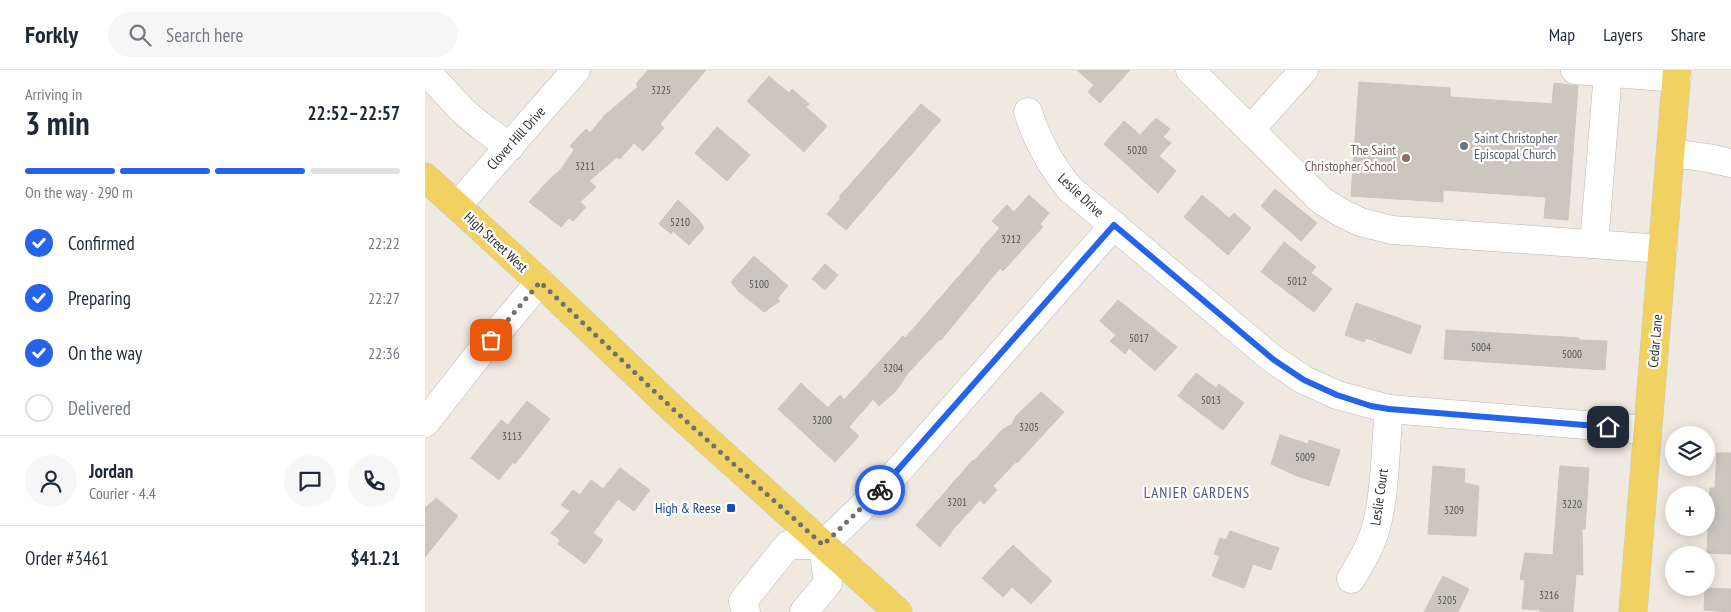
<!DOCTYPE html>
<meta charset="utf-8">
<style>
:root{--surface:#fff;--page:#f6f6f7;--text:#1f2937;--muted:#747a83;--line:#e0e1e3;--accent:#2563eb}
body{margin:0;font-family:"PT Sans Narrow",sans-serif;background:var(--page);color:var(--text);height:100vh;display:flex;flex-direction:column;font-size:19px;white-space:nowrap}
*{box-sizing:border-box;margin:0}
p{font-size:16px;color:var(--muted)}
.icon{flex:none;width:28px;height:28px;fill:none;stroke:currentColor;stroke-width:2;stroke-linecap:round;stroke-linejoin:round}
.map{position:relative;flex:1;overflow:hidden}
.panel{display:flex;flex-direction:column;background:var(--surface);width:425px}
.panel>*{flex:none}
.fabs{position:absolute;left:1240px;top:356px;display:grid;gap:10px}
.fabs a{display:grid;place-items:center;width:50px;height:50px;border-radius:50%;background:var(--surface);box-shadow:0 2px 12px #0003;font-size:25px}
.pin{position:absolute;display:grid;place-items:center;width:42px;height:42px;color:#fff;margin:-21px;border-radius:10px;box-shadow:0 2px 8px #0006}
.courier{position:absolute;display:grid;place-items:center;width:50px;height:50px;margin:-25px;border:4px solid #2563eb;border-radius:50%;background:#fff;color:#222;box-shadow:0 1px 6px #0007}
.headline em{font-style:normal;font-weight:700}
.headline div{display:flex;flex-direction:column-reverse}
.headline{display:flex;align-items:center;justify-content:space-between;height:85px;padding:0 25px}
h1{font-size:32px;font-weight:700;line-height:38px}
.bar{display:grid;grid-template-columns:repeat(4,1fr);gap:8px 5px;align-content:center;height:60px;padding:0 25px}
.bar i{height:6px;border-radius:4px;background:var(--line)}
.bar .selected{background:var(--accent)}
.bar p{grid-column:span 4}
.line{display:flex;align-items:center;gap:12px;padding:0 25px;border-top:1px solid var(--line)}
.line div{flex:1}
.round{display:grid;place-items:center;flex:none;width:52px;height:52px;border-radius:26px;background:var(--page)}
ol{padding:0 25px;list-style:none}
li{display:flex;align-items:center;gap:15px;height:55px}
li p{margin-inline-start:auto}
li .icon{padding:5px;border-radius:50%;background:var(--accent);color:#fff;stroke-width:4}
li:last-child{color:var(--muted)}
li i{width:28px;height:28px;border:2px solid var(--line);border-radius:50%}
header{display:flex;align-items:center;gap:30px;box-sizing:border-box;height:70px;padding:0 25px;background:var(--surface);border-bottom:1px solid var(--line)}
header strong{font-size:24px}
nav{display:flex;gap:28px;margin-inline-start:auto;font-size:18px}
.search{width:350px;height:45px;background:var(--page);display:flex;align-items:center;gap:12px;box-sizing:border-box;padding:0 18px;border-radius:28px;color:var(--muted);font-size:19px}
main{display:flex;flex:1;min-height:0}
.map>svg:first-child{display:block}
.building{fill:#cbc7bf;stroke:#cbc5ba}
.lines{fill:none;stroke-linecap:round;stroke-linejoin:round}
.minor-casing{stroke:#b4b7c1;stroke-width:29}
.major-casing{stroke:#c9c9c9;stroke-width:29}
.minor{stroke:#fff;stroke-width:28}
.major{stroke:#f2d163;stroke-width:28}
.done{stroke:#726f6d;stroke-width:5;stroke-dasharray:0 9}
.route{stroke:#2563eb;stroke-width:6}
.worship-dot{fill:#6b7280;stroke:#fff;stroke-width:2}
.education-dot{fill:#8d6e63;stroke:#fff;stroke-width:2}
.transit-dot{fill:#1a4fb4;stroke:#fff;stroke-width:2}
.labels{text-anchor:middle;stroke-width:4.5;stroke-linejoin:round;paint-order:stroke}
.number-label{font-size:11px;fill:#555452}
.street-label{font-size:14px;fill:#2e2e2e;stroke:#fff}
.worship-label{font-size:14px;fill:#5b616d;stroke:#fff;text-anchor:start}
.education-label{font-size:14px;fill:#785e54;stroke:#fff;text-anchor:end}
.transit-label{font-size:14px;fill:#164399;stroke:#fff;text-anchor:end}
.neighbourhood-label{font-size:15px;letter-spacing:1px;fill:#4d5680;stroke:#fff}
</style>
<header>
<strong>Forkly</strong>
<div class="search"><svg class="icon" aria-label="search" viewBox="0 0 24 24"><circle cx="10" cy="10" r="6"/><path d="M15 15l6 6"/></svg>Search here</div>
<nav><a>Map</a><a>Layers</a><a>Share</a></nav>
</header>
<main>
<section class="panel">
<div class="headline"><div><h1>3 min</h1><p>Arriving in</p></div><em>22:52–22:57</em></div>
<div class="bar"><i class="selected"></i><i class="selected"></i><i class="selected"></i><i></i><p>On the way · 290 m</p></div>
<ol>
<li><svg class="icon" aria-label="check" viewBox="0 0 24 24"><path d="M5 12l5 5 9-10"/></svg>Confirmed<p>22:22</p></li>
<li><svg class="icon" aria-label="check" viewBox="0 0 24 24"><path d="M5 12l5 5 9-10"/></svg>Preparing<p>22:27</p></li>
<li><svg class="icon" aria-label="check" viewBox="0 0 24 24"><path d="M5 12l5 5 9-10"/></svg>On the way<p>22:36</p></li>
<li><i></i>Delivered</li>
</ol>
<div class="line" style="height:90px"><a class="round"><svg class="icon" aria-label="person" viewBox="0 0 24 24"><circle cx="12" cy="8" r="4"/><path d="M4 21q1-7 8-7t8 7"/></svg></a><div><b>Jordan</b><p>Courier · 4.4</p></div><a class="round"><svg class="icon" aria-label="chat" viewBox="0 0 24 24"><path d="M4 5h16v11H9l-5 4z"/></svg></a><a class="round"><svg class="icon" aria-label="phone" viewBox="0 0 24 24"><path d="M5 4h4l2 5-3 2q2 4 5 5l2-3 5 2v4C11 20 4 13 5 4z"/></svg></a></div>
<div class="line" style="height:65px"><div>Order #3461</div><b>$41.21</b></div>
</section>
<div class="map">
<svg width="1306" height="542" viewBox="0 0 1306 542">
<rect width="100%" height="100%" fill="#efe9e1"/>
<g class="building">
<path d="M 223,0 L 281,0 L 235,54 L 239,58 L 218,81 L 209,73 L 195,89 L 192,87 L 164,111 L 171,117 L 155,132 L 161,137 L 148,151 L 144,148 L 136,157 L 104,132 L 121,113 L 137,98 L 149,80 L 145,76 L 161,59 L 165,63 L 180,45 L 213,17 L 211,14 Z"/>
<path d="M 652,0 L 705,0 L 675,33 L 663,22 L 669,15 Z"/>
<path d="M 344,6 L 364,23 L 367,19 L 384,34 L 381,37 L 402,56 L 379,82 L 322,31 Z"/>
<path d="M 934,12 L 1025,18 L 1025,27 L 1127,34 L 1129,13 L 1153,16 L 1143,150 L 1119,148 L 1121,127 L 1018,120 L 1018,132 L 926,126 Z"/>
<path d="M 496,34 L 516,50 L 421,160 L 402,144 L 416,128 L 414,127 Z"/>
<path d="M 731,48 L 745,59 L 738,67 L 746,73 L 734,86 L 751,101 L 733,123 L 679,74 L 699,51 L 715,65 Z"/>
<path d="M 292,57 L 325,85 L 302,111 L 270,83 Z"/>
<path d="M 850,119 L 892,153 L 876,171 L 836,136 Z"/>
<path d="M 604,125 L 624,143 L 615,154 L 618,157 L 578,201 L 575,198 L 516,270 L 515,269 L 484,302 L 470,322 L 454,336 L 448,329 L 424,357 L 434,366 L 410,392 L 353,339 L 376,313 L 403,338 L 415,325 L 419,330 L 478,266 L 480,268 L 556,181 L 555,180 L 575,158 L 567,151 L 582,135 L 589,142 Z"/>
<path d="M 777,125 L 804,148 L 809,143 L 826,158 L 803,185 L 759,147 Z"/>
<path d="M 253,130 L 274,150 L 279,158 L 264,175 L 248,161 L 246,164 L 234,154 Z"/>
<path d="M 859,172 L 891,197 L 886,203 L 907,219 L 889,242 L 836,202 Z"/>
<path d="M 329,186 L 363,216 L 352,229 L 355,231 L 339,242 L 313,221 L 306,212 Z"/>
<path d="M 400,194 L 413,205 L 400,220 L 387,209 Z"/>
<path d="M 693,230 L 752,277 L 730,301 L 704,278 L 700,284 L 685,271 L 691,265 L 675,251 Z"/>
<path d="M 931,233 L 996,256 L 986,284 L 941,268 L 939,272 L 920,265 Z"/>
<path d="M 1021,260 L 1154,268 L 1154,270 L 1182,271 L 1180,300 L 1019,289 Z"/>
<path d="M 771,303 L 791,318 L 794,314 L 819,333 L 798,360 L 753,326 Z"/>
<path d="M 616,322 L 639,342 L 592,393 L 591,392 L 568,416 L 572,420 L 559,434 L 555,430 L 530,457 L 515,477 L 491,455 L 548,390 L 549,391 L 577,360 L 587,354 L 591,346 Z"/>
<path d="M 102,331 L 125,349 L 90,394 L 88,392 L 74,410 L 46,388 L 76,350 L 83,355 Z"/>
<path d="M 855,365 L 883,374 L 884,370 L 915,380 L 904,416 L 872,406 L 846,394 Z"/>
<path d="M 1292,383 L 1306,383 L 1306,484 L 1282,483 L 1285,418 L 1290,418 Z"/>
<path d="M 1008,396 L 1040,399 L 1039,413 L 1054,416 L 1051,466 L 1003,464 Z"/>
<path d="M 1135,396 L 1164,398 L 1160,459 L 1157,459 L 1158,505 L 1151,504 L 1148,542 L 1115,542 L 1115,540 L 1097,539 L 1100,510 L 1095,509 L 1100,483 L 1128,485 Z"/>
<path d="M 195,398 L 225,420 L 209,441 L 193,429 L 168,463 L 178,470 L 160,494 L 133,474 L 135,470 L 126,463 L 145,441 L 136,435 L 148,420 L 155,425 L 166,410 L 178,419 Z"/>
<path d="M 11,428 L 33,446 L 0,487 L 0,438 Z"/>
<path d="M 805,461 L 854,478 L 846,500 L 828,494 L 819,518 L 787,506 L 795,486 L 789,484 L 795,468 L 801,470 Z"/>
<path d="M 588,475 L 627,511 L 606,534 L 587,517 L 578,527 L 557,508 Z"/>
<path d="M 1018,506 L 1044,519 L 1033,542 L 999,542 Z"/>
<path d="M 1280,518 L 1306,519 L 1306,542 L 1279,540 Z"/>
</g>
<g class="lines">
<defs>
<g id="minor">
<path d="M 0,0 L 39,42 L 61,60 L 85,77"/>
<path d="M 765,0 L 896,130 L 915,142 L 935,152 L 967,160 L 1238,179"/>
<path d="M 1150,0 L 1252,8"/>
<path d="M 603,42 C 613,72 625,94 645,119 L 849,290 L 879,310 L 912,325 L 964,339 L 1222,360"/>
<path d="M 825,60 L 879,0"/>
<path d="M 1246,83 L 1283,88 L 1306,93"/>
<path d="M 32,136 L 151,0"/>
<path d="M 1169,174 L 1183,3"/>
<path d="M 0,353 L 54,284 L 115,212"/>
<path d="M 926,509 C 935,494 945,478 950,461 C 961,423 960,378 964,339"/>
<path d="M 321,542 L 318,531 L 363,475 L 398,475 L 467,408 L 689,155"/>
<path d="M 379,542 L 403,513 L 398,475"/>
</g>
<g id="major">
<path d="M 0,107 L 115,212 L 249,340 L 473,542"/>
<path d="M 1208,542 L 1252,0"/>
</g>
</defs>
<use href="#minor" class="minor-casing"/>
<use href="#major" class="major-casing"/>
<use href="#minor" class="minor"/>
<use href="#major" class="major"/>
</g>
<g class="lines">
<path class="done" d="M 66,270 L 115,212 L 249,340 L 398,475 L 455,420"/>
<path class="route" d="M 455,420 L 689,155 L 849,290 L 879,310 L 912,325 L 946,336 L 964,339 L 1183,357"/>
</g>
<circle class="worship-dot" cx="1039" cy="76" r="5"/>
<circle class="education-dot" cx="981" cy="88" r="5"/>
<rect class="transit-dot" x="301" y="433" width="10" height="10" rx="2.5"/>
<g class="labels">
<g class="number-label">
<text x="236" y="24">3225</text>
<text x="712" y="84">5020</text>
<text x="160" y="100">3211</text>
<text x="255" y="156">5210</text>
<text x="586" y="173">3212</text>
<text x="872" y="215">5012</text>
<text x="334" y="218">5100</text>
<text x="714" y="272">5017</text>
<text x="1056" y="281">5004</text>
<text x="1147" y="288">5000</text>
<text x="468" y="302">3204</text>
<text x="786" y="334">5013</text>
<text x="397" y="354">3200</text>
<text x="604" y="361">3205</text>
<text x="87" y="370">3113</text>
<text x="880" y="391">5009</text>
<text x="532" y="436">3201</text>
<text x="1147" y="438">3220</text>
<text x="1029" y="444">3209</text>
<text x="1124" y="529">3216</text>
<text x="1022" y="534">3205</text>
</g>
<g class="street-label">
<text transform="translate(91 68) rotate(-48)" y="5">Clover Hill Drive</text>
<text transform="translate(656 125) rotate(43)" y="5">Leslie Drive</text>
<text transform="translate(71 172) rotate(43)" y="5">High Street West</text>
<text transform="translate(1230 271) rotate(-85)" y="5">Cedar Lane</text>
<text transform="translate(954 427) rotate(-82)" y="5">Leslie Court</text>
</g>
<g class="worship-label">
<text x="1049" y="73">Saint Christopher<tspan x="1049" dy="16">Episcopal Church</tspan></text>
</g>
<g class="education-label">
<text x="971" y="85">The Saint<tspan x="971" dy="16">Christopher School</tspan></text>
</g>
<g class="transit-label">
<text x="296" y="443">High &amp; Reese</text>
</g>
<g class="neighbourhood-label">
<text x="772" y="428">LANIER GARDENS</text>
</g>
</g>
</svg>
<div class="fabs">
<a><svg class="icon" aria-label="layers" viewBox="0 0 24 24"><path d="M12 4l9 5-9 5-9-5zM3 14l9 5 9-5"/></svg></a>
<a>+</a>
<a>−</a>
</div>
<div class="pin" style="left:66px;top:270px;background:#ea580c"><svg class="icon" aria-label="bag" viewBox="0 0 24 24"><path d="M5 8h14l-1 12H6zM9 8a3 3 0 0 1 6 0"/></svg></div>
<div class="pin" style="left:1183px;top:357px;background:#1f2937"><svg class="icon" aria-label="home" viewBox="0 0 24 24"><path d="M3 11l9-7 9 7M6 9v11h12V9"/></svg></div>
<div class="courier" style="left:455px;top:420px"><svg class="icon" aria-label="bike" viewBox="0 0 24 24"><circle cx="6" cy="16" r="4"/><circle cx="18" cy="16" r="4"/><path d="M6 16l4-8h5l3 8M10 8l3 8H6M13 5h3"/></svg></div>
</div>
</main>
